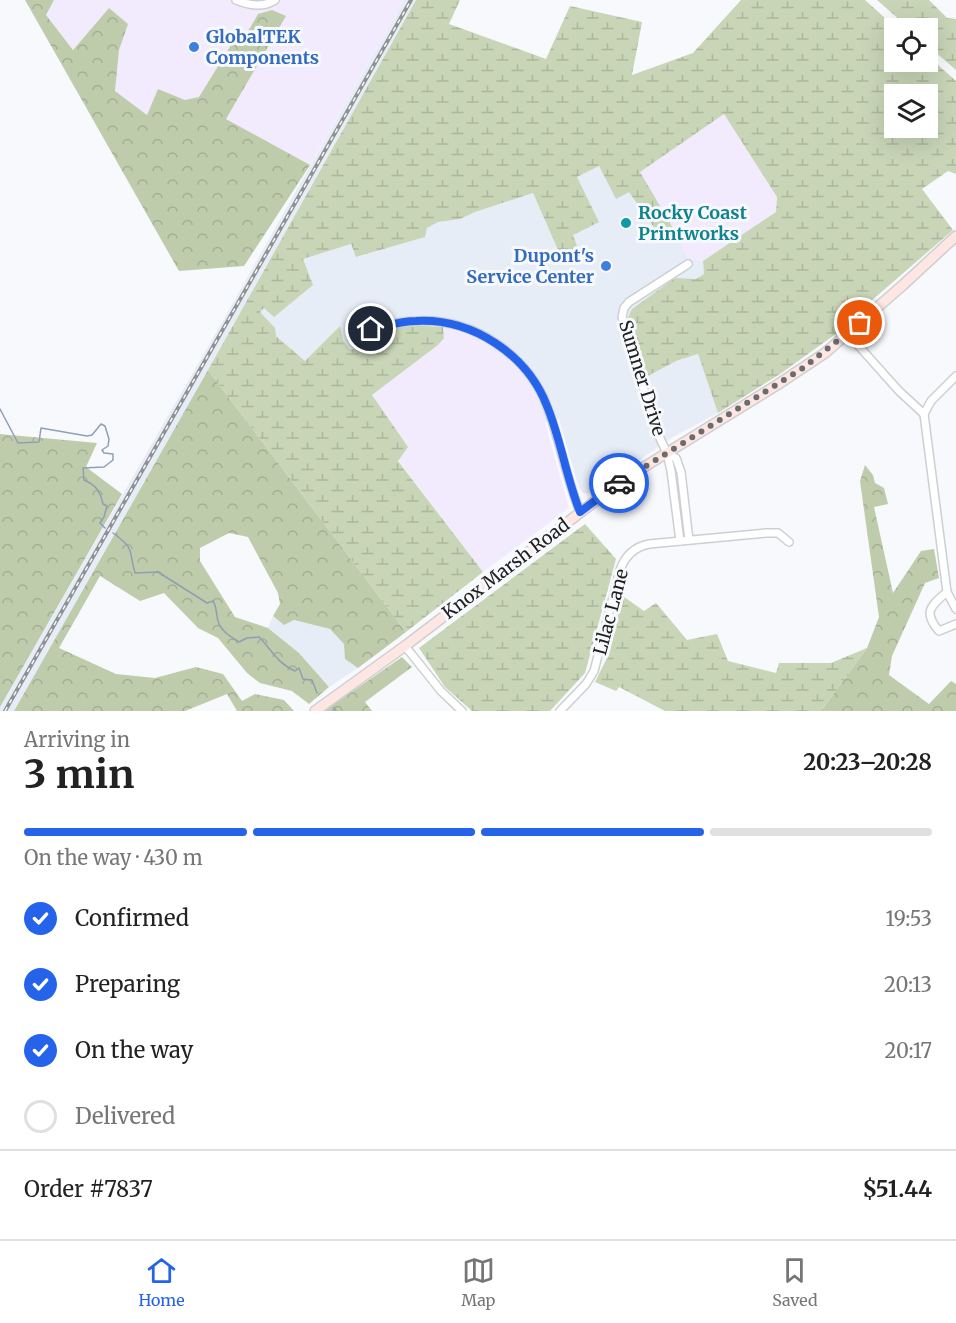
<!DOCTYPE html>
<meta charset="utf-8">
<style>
:root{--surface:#fff;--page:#f6f6f6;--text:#222;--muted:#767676;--line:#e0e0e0;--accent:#2563eb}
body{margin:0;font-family:Merriweather,serif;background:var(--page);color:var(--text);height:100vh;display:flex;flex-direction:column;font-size:22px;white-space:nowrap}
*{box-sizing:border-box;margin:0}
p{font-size:20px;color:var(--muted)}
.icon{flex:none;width:33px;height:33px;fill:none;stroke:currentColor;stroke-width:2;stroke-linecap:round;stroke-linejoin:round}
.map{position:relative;height:711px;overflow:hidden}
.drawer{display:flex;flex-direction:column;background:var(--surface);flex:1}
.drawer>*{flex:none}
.controls{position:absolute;left:884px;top:18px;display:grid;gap:12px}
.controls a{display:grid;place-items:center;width:54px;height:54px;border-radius:0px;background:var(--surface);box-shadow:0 6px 24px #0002;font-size:30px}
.pin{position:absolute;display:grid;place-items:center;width:51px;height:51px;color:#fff;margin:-26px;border:3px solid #fff;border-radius:50%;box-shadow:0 2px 6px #0007}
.courier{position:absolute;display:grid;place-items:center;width:60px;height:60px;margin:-30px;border:4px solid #2563eb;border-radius:50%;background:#fff;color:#222;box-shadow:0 2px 8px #0007}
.overview em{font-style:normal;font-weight:700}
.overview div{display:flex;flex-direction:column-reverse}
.overview{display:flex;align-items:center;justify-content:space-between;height:102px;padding:0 24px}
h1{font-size:39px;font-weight:700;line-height:45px}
.bar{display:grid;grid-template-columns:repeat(4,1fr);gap:9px 6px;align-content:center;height:72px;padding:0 24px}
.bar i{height:8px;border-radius:4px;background:var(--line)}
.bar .selected{background:var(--accent)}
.bar p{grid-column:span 4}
.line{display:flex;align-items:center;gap:15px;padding:0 24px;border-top:2px solid var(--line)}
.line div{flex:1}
ol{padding:0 24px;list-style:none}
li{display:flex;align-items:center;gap:18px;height:66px}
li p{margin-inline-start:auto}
li .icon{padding:6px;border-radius:50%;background:var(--accent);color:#fff;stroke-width:4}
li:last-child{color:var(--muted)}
li i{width:33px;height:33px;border:3px solid var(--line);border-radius:50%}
.tabs{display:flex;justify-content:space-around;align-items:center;height:84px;border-top:2px solid var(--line);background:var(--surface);font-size:16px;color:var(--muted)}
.tabs a{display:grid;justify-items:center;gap:3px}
.tabs .selected{color:var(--accent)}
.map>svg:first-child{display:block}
.built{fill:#e7edf7}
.industrial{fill:#f2ebfd}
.forest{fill:url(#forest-crowns)}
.wetland{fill:url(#wetland-marsh);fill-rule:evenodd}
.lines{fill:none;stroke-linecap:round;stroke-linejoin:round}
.stream{stroke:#8f9fb3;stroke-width:1.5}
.minor-casing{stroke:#cdcfd2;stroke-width:10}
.secondary-casing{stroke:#cdcfd2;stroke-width:12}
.minor{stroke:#fff;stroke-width:7}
.secondary{stroke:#fee6e2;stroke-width:9}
.rail-casing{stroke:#909193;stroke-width:4}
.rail{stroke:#f7f9fc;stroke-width:1.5;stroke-dasharray:4.5;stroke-linecap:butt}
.done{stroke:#6b6c6e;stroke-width:6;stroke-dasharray:0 10.8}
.route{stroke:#2563eb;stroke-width:8}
.shop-dot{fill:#3f7fe0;stroke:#f7f9fc;stroke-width:2}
.culture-dot{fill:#0f9aa8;stroke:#f7f9fc;stroke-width:2}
.labels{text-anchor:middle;stroke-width:6;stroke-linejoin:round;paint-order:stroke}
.shop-label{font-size:18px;font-weight:bold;fill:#366cbe;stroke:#f7f9fc;text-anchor:start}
.culture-label{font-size:18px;font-weight:bold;fill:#0d838f;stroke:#f7f9fc;text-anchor:start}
.street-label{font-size:18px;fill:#202021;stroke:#f7f9fc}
</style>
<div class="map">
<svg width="956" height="711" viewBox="0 0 956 711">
<defs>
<pattern id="forest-crowns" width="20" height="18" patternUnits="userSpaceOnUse" patternTransform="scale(1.5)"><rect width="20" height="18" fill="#beccac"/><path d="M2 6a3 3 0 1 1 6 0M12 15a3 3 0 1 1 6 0" fill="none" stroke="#a3af94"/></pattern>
<pattern id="wetland-marsh" width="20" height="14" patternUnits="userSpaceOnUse" patternTransform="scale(1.5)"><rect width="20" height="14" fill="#c8d5b7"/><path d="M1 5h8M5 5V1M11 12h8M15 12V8" fill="none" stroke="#acb79d"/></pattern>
</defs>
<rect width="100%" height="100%" fill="#f7f9fc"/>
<g class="built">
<path d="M 404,0 L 416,0 L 208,370 L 14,711 L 0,711 L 0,707 L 221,324 Z"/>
<path d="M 599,166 L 616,198 L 629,191 L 662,239 L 673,228 L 688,257 L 703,261 L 704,274 L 696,279 L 646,376 L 676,361 L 698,354 L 718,413 L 673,437 L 592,493 L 583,493 L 579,488 L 559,419 L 545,422 L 539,402 L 443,327 L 421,325 L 398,328 L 380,332 L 362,350 L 351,349 L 343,340 L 340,327 L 305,361 L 276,336 L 260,312 L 303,259 L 351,244 L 357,257 L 425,237 L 427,228 L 438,222 L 460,219 L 475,212 L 533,193 L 562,259 L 573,235 L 577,177 Z"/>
<path d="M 273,616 L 284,625 L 293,620 L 330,629 L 345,644 L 345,659 L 358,668 L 329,687 L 299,653 L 268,628 Z"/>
</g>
<g class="industrial">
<path d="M 54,0 L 404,0 L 310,165 L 226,119 L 286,16 L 258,14 L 240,45 L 230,45 L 199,98 L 185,100 L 158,89 L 147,115 L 115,91 L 119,50 L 109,8 L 73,50 L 46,15 Z"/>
<path d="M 724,114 L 777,197 L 776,213 L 703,261 L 688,257 L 640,172 Z"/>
<path d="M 443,327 L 466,331 L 522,369 L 539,402 L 569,508 L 483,572 L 398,460 L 372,395 L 438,345 L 444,338 Z"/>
</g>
<g class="forest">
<path d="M 25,0 L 54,0 L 46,15 L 73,50 L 109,8 L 128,24 L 119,50 L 115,91 L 147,115 L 158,89 L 185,100 L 199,97 L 231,45 L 240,45 L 258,14 L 272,10 L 286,16 L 226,119 L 310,165 L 244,266 L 179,271 Z"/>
<path d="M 208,370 L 406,632 L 358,668 L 345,659 L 344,644 L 330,629 L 294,620 L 284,625 L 273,616 L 280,604 L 278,593 L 248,537 L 229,533 L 200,548 L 200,561 L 235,617 L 268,628 L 299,653 L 329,687 L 309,704 L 292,691 L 260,683 L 247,673 L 218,638 L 198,628 L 164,593 L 140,601 L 100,576 L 59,648 L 116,674 L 155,678 L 196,667 L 223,674 L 242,701 L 255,694 L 284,700 L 294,711 L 237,711 L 227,694 L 185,711 L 14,711 Z"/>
<path d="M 0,434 L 97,443 L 86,467 L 122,494 L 0,707 Z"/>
<path d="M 865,465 L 873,475 L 875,483 L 884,488 L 888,504 L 874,507 L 893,593 L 921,551 L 934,549 L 939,578 L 925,583 L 892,656 L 889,675 L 929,704 L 951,681 L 956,684 L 956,711 L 821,711 L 867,648 L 879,617 L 860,481 Z"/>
<path d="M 402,657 L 412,667 L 365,702 L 372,711 L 324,711 Z"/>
</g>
<g class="wetland">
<path d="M 416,0 L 460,0 L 449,24 L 546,59 L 570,6 L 642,22 L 632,75 L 693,53 L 741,0 L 865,0 L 896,28 L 894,28 L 894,62 L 927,62 L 927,55 L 956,81 L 956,174 L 948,171 L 922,189 L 953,230 L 848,321 L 840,331 L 780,374 L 718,413 L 698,354 L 676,361 L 646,377 L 628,317 L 632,309 L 675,278 L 696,279 L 704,274 L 703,261 L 776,212 L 777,197 L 724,114 L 640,172 L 673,228 L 663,240 L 629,192 L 616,199 L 599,166 L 577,177 L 599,222 L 573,235 L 578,249 L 562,259 L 533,193 L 475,212 L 460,219 L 438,222 L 427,228 L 425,237 L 356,257 L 351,244 L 303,259 L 313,285 L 274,317 L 264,308 L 260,312 L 275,328 L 276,336 L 305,361 L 340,326 L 343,340 L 350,349 L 362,350 C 367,345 373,336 379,332 C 395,323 426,326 443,327 L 444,338 L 438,345 L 372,395 L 408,447 L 398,461 L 483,572 L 406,632 L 208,370 ZM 927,94 L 927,128 L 894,128 L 894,94 Z"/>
<path d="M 877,0 L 929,0 L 947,18 L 956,19 L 956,70 L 927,45 L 927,28 L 909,28 Z"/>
<path d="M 585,524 L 616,559 L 585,673 L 550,711 L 472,711 L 445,687 L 419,648 Z"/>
<path d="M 620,594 L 644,611 L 656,603 L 687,640 L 717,634 L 728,661 L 776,673 L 779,663 L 831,663 L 867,648 L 821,711 L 665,711 L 619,687 L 616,691 L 595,682 L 608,656 Z"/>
</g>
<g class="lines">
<g class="stream">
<path d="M 0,409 L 18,443 L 39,442 L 41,428 L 87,436 L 92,435 L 101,424 L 105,426 L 109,439 L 108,446 L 102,450 L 104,453 L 113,454 L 113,460 L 104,467 L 83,468 L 84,480 C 96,485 100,491 103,504 L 107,506 L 104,517 L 100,523 L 105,528"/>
<path d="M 113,533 C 136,550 128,549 135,573 L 158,572 L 207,603 L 213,601 C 216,606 216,610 217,616 C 218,629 228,635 239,642 L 247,638 L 259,637 C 271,649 278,664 295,671 L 299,668 L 303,679 L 312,680 L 317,693"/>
<path d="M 334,708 L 336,711"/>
</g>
<defs>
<g id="minor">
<path d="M 236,0 C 248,5 263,8 275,0"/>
<path d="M 358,331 C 377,328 397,321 417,321 C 473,318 527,354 547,406 C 560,441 566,477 580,512"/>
<path d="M 848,334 L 899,391 L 924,414"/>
<path d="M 924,414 L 947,592 C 930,606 923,613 939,631 L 956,624"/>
<path d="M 924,414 L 931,401 L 956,376"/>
<path d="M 667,453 L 676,458 L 681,472 L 689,540"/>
<path d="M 680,541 L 671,471 L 667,453 L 656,430 L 622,317 L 624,308 L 629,302 L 688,264"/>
<path d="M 947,592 L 956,609"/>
<path d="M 405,646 L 441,691 L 462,711"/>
<path d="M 560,711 L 586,684 L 594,671 L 620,570 C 625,556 634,547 649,544 L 766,533 L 778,533 L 789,542"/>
</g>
<path id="secondary" d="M 315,711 L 405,646 L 623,480 L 777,385 L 825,353 L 903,285 L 956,236"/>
</defs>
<use href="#minor" class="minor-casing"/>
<use href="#secondary" class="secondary-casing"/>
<use href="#minor" class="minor"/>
<use href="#secondary" class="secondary"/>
<defs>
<path id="rail" d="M 5,711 L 411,0"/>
</defs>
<use href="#rail" class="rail-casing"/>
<use href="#rail" class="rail"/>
</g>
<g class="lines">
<path class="done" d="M 619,483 L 803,368 L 860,323"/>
<path class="route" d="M 371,329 C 386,326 401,321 416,321 C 472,318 527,354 547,406 C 561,440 566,477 580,512 L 619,483"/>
</g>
<g class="shop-dot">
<circle cx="194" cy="47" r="6"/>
<circle cx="606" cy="266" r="6"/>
</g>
<circle class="culture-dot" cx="626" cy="223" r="6"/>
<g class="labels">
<g class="shop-label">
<text x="206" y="43">GlobalTEK<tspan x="206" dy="21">Components</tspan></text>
<text x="594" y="262" text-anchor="end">Dupont's<tspan x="594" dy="21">Service Center</tspan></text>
</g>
<g class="culture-label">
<text x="638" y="219">Rocky Coast<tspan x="638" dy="21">Printworks</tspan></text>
</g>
<g class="street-label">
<text transform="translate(642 378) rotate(73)" y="6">Sumner Drive</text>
<text transform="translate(506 569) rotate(-37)" y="6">Knox Marsh Road</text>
<text transform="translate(611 612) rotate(-75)" y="6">Lilac Lane</text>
</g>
</g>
</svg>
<div class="controls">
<a><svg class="icon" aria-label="locate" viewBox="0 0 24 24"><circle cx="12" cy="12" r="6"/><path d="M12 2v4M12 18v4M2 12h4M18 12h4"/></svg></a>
<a><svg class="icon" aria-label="layers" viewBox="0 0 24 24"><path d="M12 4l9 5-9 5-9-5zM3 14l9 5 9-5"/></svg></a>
</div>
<div class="pin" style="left:860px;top:323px;background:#ea580c"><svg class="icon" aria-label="bag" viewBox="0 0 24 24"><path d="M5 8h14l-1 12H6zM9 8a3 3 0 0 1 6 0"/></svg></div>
<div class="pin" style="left:371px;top:329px;background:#1f2937"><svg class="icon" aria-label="home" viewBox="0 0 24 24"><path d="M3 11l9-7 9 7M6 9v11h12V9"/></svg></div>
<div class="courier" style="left:619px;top:483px"><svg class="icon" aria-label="car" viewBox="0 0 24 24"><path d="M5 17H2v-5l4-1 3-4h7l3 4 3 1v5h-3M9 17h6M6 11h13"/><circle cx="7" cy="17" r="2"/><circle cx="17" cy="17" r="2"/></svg></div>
</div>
<section class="drawer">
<div class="overview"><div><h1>3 min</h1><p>Arriving in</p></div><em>20:23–20:28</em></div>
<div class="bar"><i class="selected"></i><i class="selected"></i><i class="selected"></i><i></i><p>On the way · 430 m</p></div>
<ol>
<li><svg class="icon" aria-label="check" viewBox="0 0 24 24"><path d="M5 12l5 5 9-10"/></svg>Confirmed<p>19:53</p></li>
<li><svg class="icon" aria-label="check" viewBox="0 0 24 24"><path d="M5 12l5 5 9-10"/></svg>Preparing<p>20:13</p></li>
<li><svg class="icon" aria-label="check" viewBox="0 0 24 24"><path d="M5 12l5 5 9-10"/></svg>On the way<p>20:17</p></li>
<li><i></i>Delivered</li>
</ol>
<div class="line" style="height:78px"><div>Order #7837</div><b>$51.44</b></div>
</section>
<nav class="tabs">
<a class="selected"><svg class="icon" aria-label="home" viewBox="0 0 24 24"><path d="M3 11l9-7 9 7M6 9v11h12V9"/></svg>Home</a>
<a><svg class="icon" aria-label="map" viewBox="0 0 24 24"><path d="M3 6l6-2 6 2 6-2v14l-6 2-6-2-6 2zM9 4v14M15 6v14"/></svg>Map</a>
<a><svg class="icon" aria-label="saved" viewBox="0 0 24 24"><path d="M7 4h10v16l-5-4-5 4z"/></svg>Saved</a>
</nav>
